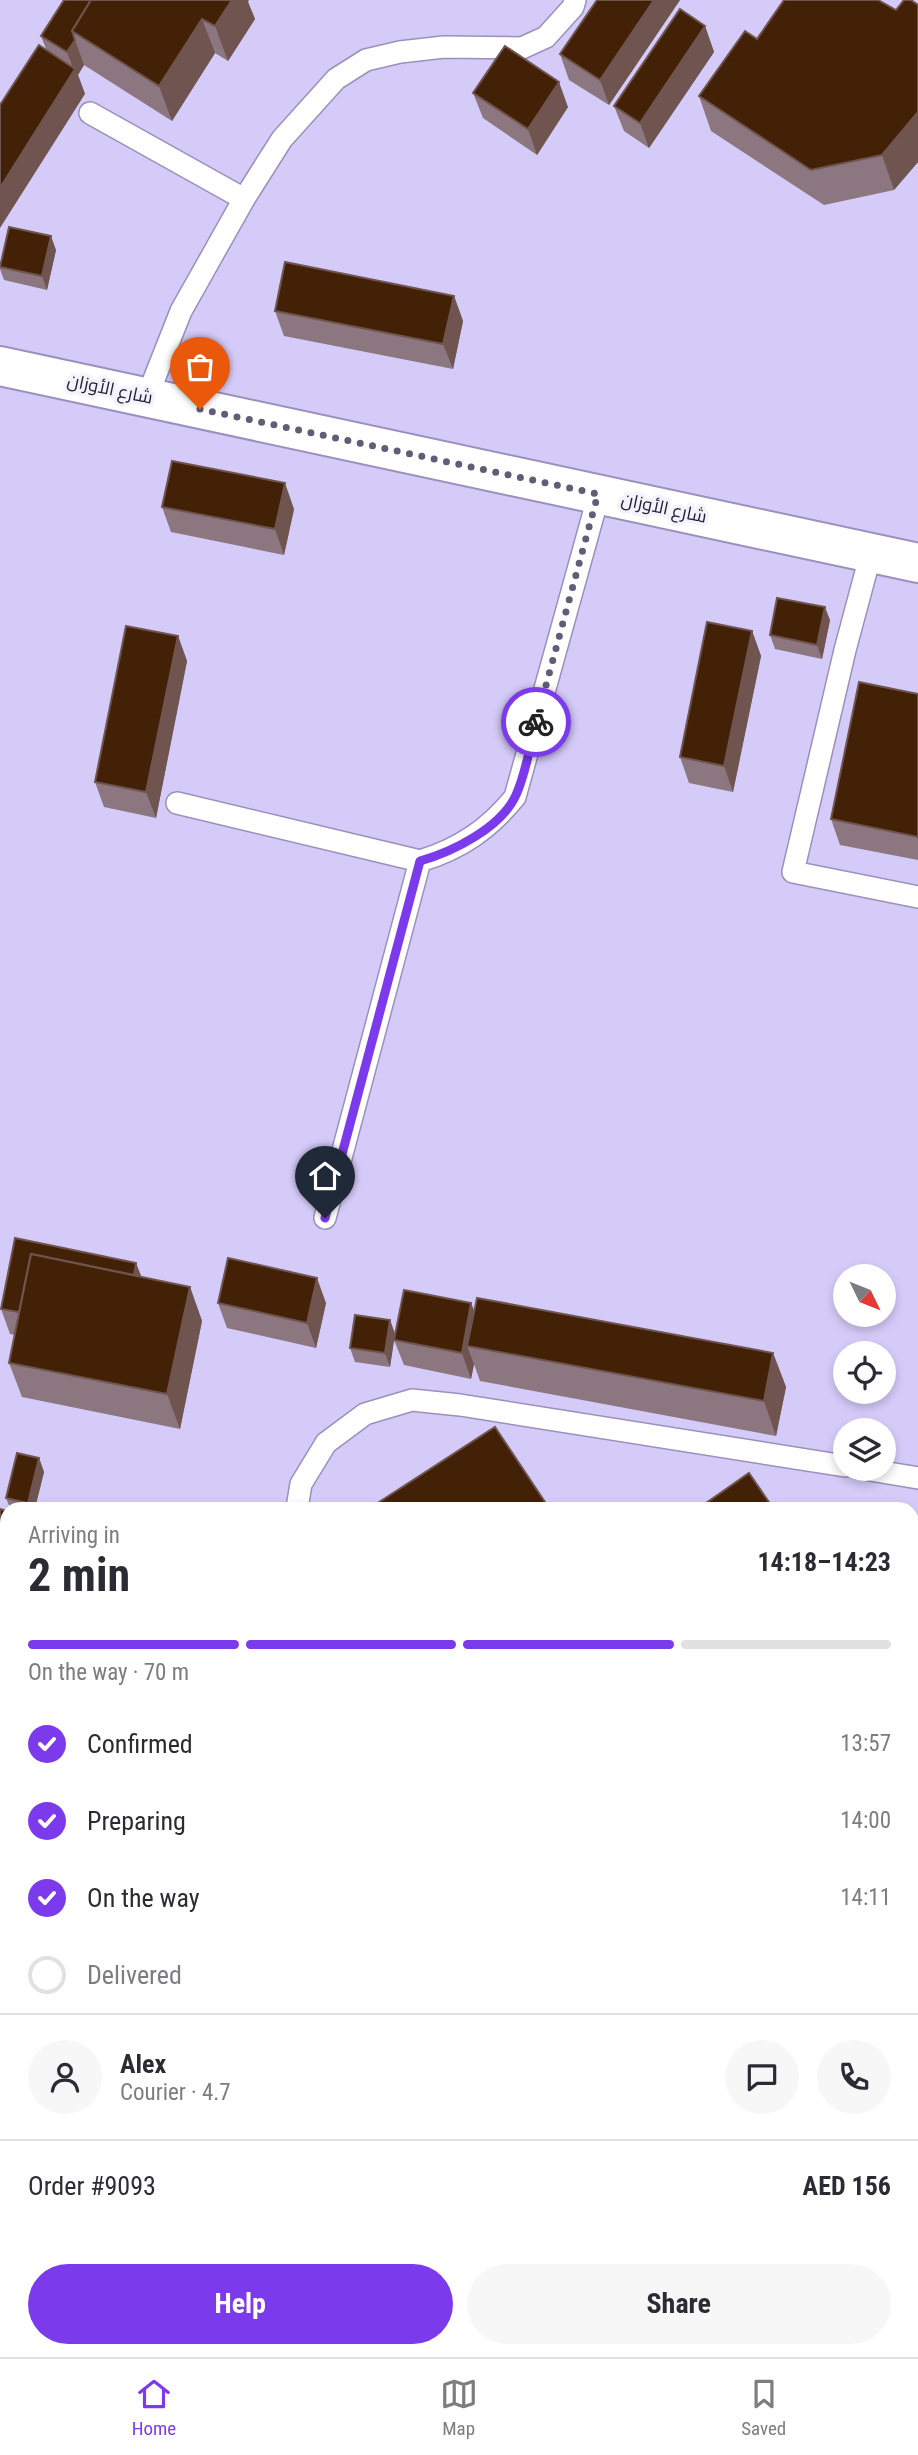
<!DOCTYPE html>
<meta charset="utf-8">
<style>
:root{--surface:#fff;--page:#f7f7f7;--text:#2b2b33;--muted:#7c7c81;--line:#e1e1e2;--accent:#7c3aed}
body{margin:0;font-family:"Roboto Condensed",Cairo,sans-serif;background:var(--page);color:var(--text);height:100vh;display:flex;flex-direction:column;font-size:26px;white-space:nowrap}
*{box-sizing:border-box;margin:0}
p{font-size:23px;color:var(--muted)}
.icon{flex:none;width:38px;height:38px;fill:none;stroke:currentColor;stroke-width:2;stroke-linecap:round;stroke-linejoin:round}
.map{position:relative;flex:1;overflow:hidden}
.sheet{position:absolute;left:0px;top:1502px;width:919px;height:856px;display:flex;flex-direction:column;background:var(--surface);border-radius:21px 21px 0 0;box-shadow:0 4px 10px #0003}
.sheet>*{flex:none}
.needle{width:46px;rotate:133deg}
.buttons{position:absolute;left:833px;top:1264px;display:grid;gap:14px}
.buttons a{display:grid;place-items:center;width:63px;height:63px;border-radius:50%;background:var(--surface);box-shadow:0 4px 10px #0003;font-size:35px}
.pin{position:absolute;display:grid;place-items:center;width:60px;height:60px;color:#fff;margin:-72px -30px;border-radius:50% 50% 50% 0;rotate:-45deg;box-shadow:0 0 7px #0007}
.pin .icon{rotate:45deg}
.courier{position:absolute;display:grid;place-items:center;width:70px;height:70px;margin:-35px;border:5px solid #7c3aed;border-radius:50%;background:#fff;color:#222;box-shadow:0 2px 9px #0007}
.head em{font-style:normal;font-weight:700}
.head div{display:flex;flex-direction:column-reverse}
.head{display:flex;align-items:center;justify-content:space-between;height:119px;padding:0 28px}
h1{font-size:46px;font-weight:700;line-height:52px}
.bar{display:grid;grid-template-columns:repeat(4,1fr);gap:10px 7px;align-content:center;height:84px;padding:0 28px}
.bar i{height:9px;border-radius:5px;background:var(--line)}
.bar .active{background:var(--accent)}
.bar p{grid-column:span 4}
.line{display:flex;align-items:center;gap:18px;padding:0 28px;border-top:2px solid var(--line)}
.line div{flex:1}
.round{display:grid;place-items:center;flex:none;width:74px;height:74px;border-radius:37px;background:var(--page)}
ol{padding:0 28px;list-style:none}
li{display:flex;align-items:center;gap:21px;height:77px}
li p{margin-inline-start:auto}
li .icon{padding:7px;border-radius:50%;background:var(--accent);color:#fff;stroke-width:4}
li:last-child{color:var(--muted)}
li i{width:38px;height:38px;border:4px solid var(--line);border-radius:50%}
.primary-button{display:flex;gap:14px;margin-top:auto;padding:14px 28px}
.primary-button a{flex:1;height:80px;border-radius:42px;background:var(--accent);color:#fff;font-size:28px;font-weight:700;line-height:80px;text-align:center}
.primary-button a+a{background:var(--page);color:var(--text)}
.tab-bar{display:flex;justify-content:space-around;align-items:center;height:98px;border-top:2px solid var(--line);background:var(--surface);font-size:19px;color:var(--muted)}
.tab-bar a{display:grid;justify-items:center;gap:4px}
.tab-bar .active{color:var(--accent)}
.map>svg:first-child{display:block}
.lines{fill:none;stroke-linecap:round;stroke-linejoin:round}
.lane-casing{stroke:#9a90bb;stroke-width:24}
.street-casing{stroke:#9a90bb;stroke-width:42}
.lane{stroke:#fff;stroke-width:21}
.street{stroke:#fff;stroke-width:38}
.wall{fill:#8c7680}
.shaded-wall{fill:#6f544f}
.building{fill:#432106;stroke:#6f544f;stroke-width:2}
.done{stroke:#625c77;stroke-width:7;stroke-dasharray:0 12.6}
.route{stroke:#7c3aed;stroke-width:9}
.labels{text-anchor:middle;stroke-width:7;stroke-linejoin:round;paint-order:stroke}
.street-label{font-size:18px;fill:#242031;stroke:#f4f2fb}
</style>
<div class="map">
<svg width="918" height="2357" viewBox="0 0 918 2357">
<rect width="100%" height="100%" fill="#d5cbf9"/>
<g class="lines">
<defs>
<g id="lane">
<path d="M 90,113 L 244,199"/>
<path d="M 147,397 L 181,311 L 244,199 L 282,139 L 336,79 L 366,60 L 400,52 L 444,47 L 522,48 L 546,37 L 573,7 L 575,0"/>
<path d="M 871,553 L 845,650 L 793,872 L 918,897"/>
<path d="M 177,803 L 420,861"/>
<path d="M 325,1218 L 420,861 C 460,849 489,829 515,797 L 599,494"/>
<path d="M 858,1468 L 918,1478"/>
<path d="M 297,1508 L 301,1484 L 326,1443 L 365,1414 L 412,1400 L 460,1405 L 845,1466"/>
<path d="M 912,1710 L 918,1706"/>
</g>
<path id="street" d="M 0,366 L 918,563"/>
</defs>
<use href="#lane" class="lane-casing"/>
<use href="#street" class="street-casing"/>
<use href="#lane" class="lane"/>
<use href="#street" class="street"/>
</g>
<g class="wall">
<path d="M 597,0 L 680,0 L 609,105 L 569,80 L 560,54 Z"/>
<path d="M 248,2 L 255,19 L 228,61 L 215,53 L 172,121 L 84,65 L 78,75 L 85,94 L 46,49 L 41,36 Z"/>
<path d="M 918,5 L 918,162 L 894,190 L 824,205 L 711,131 L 699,96 L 757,39 Z"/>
<path d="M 705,26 L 714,52 L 649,148 L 624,131 L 614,106 Z"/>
<path d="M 473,93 L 568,107 L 537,155 L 483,118 Z"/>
<path d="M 56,250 L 47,290 L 4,280 L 0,269 L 0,263 Z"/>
<path d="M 454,296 L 463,321 L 453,369 L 284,336 L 275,311 Z"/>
<path d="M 162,507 L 294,509 L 284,555 L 171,532 Z"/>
<path d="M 830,620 L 822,659 L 775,649 L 770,635 Z"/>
<path d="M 752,631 L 761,656 L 733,792 L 689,783 L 680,757 Z"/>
<path d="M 178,636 L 187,661 L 156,818 L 104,807 L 95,782 Z"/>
<path d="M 918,694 L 918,860 L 840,845 L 831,819 Z"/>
<path d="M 142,1277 L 190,1287 L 202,1321 L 180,1429 L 22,1397 L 9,1363 L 15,1335 L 10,1334 L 1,1309 Z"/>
<path d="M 218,1303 L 326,1303 L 316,1348 L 227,1328 Z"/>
<path d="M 471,1303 L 474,1311 L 773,1353 L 786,1387 L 776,1436 L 480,1381 L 474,1364 L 471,1379 L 404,1365 L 394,1340 L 390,1367 L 355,1362 L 350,1348 L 390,1320 L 395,1334 Z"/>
<path d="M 39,1458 L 44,1472 L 35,1508 L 10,1508 L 6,1498 Z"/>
<path d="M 0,1509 L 5,1570 L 0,1569 Z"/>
<path d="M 447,2350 L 591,2350 L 589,2357 L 466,2357 L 448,2354 Z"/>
</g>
<g class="shaded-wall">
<path d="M 232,0 L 249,0 L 248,2 L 255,19 L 228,61 L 215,26 Z"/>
<path d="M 654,0 L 680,0 L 609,105 L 600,80 Z"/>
<path d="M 202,19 L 215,53 L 172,121 L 159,86 Z"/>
<path d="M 705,26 L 714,52 L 649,148 L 640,123 Z"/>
<path d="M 75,40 L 84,65 L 78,75 L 85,94 L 0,228 L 0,188 L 74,71 L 67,52 Z"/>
<path d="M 559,82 L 568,107 L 537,155 L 528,129 Z"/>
<path d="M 918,112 L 918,162 L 894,190 L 882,155 Z"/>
<path d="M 51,236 L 56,250 L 47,290 L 42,276 Z"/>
<path d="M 454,296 L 463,321 L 453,369 L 443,344 Z"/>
<path d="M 285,483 L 294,509 L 284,555 L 275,529 Z"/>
<path d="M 825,607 L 830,620 L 822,659 L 817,645 Z"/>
<path d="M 752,631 L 761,656 L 733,792 L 724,766 Z"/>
<path d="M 178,636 L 187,661 L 156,818 L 146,792 Z"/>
<path d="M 136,1263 L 146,1288 L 132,1284 Z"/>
<path d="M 317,1278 L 326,1303 L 316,1348 L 307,1323 Z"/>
<path d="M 190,1287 L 202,1321 L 180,1429 L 167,1394 Z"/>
<path d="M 471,1303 L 481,1328 L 467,1346 L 474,1364 L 471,1379 L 462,1353 Z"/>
<path d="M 390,1320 L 395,1334 L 390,1367 L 385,1353 Z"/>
<path d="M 773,1353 L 786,1387 L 776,1436 L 764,1401 Z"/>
<path d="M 39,1458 L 44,1472 L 35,1508 L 30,1508 L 28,1503 Z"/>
<path d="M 7,1520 L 7,1560 L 5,1570 L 0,1557 Z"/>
<path d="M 577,2350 L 591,2350 L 589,2357 L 578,2357 L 576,2353 Z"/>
</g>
<g class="building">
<path d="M 64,0 L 91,0 L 72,31 L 75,40 L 67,52 L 41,36 Z"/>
<path d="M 91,0 L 232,0 L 215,26 L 202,19 L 159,86 L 72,31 Z"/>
<path d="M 597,0 L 654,0 L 600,80 L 560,54 Z"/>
<path d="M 784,0 L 878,0 L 896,10 L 904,0 L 911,0 L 918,5 L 918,112 L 882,155 L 811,170 L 699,96 L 745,31 L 757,39 Z"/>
<path d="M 680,9 L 705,26 L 640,123 L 614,106 Z"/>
<path d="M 39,45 L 75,69 L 0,188 L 0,105 Z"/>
<path d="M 505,46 L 559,82 L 528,129 L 473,93 Z"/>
<path d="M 9,227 L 51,236 L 42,276 L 0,267 Z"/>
<path d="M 285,262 L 454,296 L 443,344 L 275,311 Z"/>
<path d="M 172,461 L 285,483 L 275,529 L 162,507 Z"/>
<path d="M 777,598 L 825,607 L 817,645 L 770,635 Z"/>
<path d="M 707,622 L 752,631 L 724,766 L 680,757 Z"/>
<path d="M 126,626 L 178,636 L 146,792 L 95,782 Z"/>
<path d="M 859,682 L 918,694 L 918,837 L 831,819 Z"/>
<path d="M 15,1238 L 136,1263 L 134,1275 L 31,1254 L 19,1312 L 1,1309 Z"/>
<path d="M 31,1254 L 190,1287 L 167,1394 L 9,1363 Z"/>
<path d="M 228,1258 L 317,1278 L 307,1323 L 218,1303 Z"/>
<path d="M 404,1290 L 471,1303 L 462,1353 L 394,1340 Z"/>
<path d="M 477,1298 L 773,1353 L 764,1401 L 467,1346 Z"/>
<path d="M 355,1315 L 390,1320 L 385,1353 L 350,1348 Z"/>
<path d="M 495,1427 L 549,1508 L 370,1508 Z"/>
<path d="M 17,1453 L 39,1458 L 28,1503 L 6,1498 Z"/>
<path d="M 749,1473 L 773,1508 L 699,1508 Z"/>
<path d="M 0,1509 L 7,1511 L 7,1520 L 0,1557 Z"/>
<path d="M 561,2350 L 577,2350 L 576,2353 Z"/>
</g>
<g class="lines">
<path class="done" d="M 200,409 L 598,494 L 536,722"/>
<path class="route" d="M 325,1218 L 420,861 C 452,852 501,828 516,795 C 526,773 530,746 536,722"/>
</g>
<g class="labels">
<g class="street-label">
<text transform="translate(110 389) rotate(12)" y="6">شارع الأوزان</text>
<text transform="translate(664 508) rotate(12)" y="6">شارع الأوزان</text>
</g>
</g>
</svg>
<div class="buttons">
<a><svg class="needle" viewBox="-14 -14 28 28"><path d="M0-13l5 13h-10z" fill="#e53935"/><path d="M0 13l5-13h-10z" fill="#7c7c81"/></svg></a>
<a><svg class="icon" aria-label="locate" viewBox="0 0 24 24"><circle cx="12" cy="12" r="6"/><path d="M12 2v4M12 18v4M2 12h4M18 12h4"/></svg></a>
<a><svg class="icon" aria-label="layers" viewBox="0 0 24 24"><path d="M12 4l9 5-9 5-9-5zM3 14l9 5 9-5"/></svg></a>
</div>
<div class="pin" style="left:200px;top:409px;background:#ea580c"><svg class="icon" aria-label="bag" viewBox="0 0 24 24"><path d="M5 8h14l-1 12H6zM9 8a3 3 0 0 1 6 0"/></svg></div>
<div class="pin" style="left:325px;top:1218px;background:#1f2937"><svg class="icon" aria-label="home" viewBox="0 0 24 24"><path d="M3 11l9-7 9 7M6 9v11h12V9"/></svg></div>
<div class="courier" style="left:536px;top:722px"><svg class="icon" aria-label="bike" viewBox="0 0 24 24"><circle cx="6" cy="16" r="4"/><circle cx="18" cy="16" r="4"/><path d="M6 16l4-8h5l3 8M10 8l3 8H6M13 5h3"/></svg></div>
<section class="sheet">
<div class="head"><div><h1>2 min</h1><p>Arriving in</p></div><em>14:18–14:23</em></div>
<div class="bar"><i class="active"></i><i class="active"></i><i class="active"></i><i></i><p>On the way · 70 m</p></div>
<ol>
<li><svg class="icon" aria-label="check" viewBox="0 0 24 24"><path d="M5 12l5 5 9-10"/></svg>Confirmed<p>13:57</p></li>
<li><svg class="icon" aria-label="check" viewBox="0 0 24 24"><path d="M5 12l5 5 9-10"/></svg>Preparing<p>14:00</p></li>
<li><svg class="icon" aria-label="check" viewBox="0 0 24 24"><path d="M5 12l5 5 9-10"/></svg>On the way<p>14:11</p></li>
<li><i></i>Delivered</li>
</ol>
<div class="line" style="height:126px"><a class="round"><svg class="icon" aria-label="person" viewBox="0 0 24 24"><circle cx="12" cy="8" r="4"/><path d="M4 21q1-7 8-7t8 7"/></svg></a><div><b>Alex</b><p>Courier · 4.7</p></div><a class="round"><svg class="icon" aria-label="chat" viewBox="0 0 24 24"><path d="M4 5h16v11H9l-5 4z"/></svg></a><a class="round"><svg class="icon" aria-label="phone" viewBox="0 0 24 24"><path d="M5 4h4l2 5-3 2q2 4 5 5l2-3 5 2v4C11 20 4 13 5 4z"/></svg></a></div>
<div class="line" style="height:91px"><div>Order #9093</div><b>AED 156</b></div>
<div class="primary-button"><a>Help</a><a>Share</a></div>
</section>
</div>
<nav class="tab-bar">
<a class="active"><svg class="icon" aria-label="home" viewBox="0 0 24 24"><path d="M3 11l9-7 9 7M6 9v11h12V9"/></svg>Home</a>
<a><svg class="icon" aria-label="map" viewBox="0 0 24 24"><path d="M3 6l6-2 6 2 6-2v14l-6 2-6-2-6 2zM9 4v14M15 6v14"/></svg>Map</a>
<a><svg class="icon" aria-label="saved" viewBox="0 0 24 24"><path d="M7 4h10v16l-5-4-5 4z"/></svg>Saved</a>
</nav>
